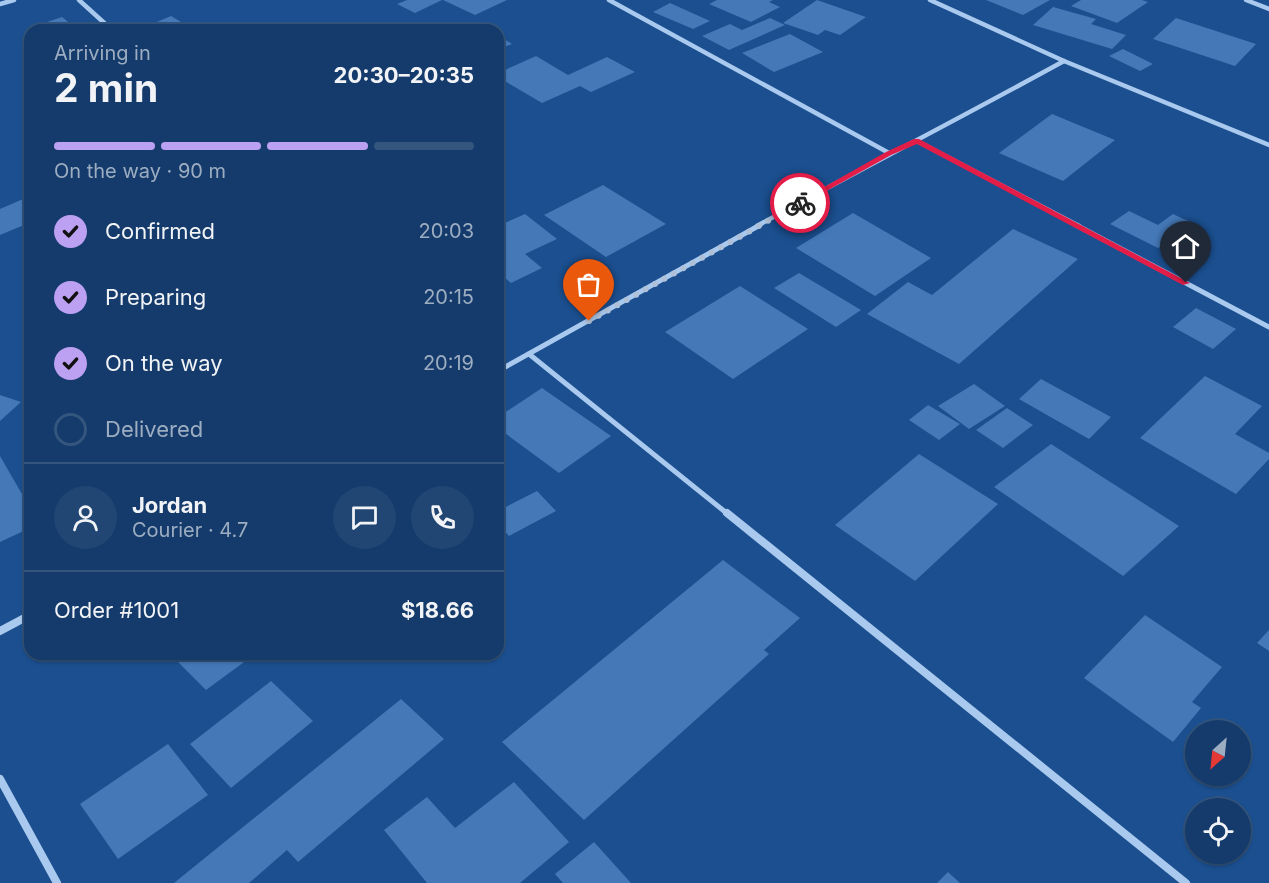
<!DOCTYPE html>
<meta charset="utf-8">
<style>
:root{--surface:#143b6b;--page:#214673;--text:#f1f3f6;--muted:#9dadc1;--line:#33557e;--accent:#bca0f2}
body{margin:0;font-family:Inter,sans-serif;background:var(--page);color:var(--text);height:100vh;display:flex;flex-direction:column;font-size:22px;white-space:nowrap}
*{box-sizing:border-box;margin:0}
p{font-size:20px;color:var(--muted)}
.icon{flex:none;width:33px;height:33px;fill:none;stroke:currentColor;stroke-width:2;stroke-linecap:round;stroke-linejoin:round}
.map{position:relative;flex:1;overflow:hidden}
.side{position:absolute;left:24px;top:24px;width:480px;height:636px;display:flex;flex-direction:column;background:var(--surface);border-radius:18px;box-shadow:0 2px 4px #0004,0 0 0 2px var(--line)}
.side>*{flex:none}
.needle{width:39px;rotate:207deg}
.fabs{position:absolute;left:1185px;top:720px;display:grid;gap:12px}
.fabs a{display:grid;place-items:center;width:66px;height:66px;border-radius:50%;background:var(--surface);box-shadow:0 2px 4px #0004,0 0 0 2px var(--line);font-size:30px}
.pin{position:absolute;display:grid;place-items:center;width:51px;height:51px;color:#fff;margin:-62px -26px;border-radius:50% 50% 50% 0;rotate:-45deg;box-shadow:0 0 6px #0007}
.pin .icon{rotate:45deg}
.courier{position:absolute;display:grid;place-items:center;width:60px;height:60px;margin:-30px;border:4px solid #e11d48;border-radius:50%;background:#fff;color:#222;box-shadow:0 2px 8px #0007}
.headline em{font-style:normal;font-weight:700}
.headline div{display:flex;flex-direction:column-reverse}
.headline{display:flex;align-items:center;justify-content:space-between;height:102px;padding:0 30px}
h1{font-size:39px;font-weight:700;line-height:45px}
.bar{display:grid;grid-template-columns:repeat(4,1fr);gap:9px 6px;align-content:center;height:72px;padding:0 30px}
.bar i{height:8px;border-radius:4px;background:var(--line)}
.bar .selected{background:var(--accent)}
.bar p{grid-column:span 4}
.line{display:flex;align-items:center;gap:15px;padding:0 30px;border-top:2px solid var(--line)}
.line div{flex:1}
.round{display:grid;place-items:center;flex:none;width:63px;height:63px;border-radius:32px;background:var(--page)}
ol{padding:0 30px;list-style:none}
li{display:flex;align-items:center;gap:18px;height:66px}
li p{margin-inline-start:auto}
li .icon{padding:6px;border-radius:50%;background:var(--accent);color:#111;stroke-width:4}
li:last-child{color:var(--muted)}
li i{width:33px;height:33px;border:3px solid var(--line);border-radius:50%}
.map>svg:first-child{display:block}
.building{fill:#4478b7}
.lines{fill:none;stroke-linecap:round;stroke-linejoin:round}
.street-far2{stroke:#a9c9ee;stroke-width:4.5}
.street-far1{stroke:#a9c9ee;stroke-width:5}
.street{stroke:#a9c9ee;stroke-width:8}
.route{fill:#e11d48}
.done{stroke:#afc1d8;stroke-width:6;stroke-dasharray:0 10.8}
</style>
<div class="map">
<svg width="1269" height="883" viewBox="0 0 1269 883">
<rect width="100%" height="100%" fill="#1b4f8f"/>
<g class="building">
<path d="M 407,0 L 442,0 L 415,13 L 397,4 Z"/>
<path d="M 443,0 L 507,0 L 475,15 Z"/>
<path d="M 717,0 L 773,0 L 769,2 L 780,7 L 751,22 L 709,4 Z"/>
<path d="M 817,0 L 866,17 L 840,35 L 825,30 L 818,35 L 783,23 Z"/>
<path d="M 986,0 L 1050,0 L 1023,15 Z"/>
<path d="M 1081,0 L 1142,0 L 1148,2 L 1117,23 L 1071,6 Z"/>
<path d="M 670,3 L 710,21 L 693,29 L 653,12 Z"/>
<path d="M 1053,7 L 1096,19 L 1091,24 L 1126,35 L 1112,49 L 1033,25 Z"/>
<path d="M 171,16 L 181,22 L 161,30 L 138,30 Z"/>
<path d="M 62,17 L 78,30 L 32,30 L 29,28 Z"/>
<path d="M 770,18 L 785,25 L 729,50 L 702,36 L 730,24 L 742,30 Z"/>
<path d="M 1176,18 L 1256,44 L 1235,66 L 1153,39 Z"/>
<path d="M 790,34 L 823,52 L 774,72 L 742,53 Z"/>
<path d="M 498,36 L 499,36 L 512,44 L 498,49 Z"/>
<path d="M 1123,49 L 1153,64 L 1140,71 L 1109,56 Z"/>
<path d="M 536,56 L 568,75 L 607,57 L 635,72 L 591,92 L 580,86 L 542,103 L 498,77 L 498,73 Z"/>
<path d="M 1052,114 L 1115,140 L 1063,181 L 999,153 Z"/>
<path d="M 603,185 L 666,224 L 606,257 L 544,215 Z"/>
<path d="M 30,196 L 30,230 L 24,225 L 0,235 L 0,209 Z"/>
<path d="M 1129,211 L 1158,225 L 1173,214 L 1192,223 L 1158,248 L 1110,224 Z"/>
<path d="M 853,213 L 931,258 L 875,296 L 796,248 Z"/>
<path d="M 525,214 L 557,239 L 525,254 L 542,268 L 511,283 L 498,272 L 498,226 Z"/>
<path d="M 1013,229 L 1078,259 L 959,364 L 867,314 L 908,282 L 932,295 Z"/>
<path d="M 799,273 L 861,310 L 836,327 L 774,288 Z"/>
<path d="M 740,286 L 808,329 L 733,379 L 665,332 Z"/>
<path d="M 1196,308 L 1236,329 L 1213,349 L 1173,327 Z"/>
<path d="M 1205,376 L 1262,406 L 1235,434 L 1269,453 L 1269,459 L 1236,494 L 1140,438 Z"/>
<path d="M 1041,379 L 1111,417 L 1089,439 L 1019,399 Z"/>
<path d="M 974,384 L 1005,406 L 969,429 L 938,406 Z"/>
<path d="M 542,388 L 611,436 L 559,473 L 498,428 L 498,417 Z"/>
<path d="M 0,395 L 21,402 L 0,421 Z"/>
<path d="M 928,405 L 960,424 L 939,440 L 909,420 Z"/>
<path d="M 1007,408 L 1033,425 L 1003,448 L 976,430 Z"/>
<path d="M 1051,444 L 1179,526 L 1123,576 L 994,487 Z"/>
<path d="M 919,454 L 998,504 L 915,581 L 835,525 Z"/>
<path d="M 0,456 L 30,508 L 30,528 L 0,542 Z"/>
<path d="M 537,491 L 556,511 L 509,536 L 498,524 L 498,511 Z"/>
<path d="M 723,560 L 800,618 L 764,650 L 769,654 L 584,820 L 502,742 Z"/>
<path d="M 1145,615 L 1222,667 L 1192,702 L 1201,708 L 1173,742 L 1084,678 Z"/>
<path d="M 1269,630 L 1269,651 L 1257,643 Z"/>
<path d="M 170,654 L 255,654 L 206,690 Z"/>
<path d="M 271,681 L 313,721 L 231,788 L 190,744 Z"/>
<path d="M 401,699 L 444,739 L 298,862 L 287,850 L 249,883 L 174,883 Z"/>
<path d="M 168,744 L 208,795 L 118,859 L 80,804 Z"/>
<path d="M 514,782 L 569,842 L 520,883 L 427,883 L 384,830 L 427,797 L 455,828 Z"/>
<path d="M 594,842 L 631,883 L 563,883 L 555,874 Z"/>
<path d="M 948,872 L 960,883 L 937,883 Z"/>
</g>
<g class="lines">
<g class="street-far2">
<path d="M 79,0 L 112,30"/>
<path d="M 609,0 L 889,153"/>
<path d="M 930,0 L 1064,61 L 1269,145"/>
<path d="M 1246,0 L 1269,9"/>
<path d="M 0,4 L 14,0"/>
<path d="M 917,141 L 1079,226"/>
<path d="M 757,226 C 859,170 962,117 1064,61"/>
</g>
<g class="street-far1">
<path d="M 1076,225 L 1269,327"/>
<path d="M 529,354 L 729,515"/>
<path d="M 498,371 L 760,225"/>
</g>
<g class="street">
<path d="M 727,513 L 1186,883"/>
<path d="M 0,631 L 30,615"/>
<path d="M 0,779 L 57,883"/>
</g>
</g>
<path class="route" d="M 914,139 L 919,139 L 1190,283 L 1183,285 L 917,144 L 891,155 L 803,204 L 796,203 L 886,152 Z"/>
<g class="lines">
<path class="done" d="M 589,321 L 800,203"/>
</g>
</svg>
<div class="fabs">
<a><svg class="needle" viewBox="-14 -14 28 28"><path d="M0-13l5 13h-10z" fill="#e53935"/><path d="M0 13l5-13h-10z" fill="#9dadc1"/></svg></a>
<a><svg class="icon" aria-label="locate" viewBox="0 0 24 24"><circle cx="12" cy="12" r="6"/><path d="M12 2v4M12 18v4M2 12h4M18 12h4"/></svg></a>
</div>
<div class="pin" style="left:589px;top:321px;background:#ea580c"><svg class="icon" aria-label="bag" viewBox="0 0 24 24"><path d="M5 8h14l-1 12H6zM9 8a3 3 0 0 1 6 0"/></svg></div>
<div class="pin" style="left:1186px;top:283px;background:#1f2937"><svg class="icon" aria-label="home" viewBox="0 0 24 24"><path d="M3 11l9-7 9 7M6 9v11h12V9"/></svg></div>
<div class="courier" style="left:800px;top:203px"><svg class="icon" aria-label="bike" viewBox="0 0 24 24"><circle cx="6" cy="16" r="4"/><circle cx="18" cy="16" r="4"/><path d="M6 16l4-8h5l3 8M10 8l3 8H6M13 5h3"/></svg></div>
<section class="side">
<div class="headline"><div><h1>2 min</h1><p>Arriving in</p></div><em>20:30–20:35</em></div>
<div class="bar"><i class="selected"></i><i class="selected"></i><i class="selected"></i><i></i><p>On the way · 90 m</p></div>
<ol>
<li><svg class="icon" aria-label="check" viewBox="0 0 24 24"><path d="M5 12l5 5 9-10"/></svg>Confirmed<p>20:03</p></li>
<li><svg class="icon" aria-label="check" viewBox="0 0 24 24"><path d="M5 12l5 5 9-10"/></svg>Preparing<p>20:15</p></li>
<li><svg class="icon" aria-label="check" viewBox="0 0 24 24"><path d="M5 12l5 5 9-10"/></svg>On the way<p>20:19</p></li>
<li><i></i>Delivered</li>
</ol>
<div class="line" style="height:108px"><a class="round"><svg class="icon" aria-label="person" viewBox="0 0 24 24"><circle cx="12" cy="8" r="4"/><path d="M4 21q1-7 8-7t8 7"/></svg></a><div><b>Jordan</b><p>Courier · 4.7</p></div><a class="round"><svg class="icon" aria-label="chat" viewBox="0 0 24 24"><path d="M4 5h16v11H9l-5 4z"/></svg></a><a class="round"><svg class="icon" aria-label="phone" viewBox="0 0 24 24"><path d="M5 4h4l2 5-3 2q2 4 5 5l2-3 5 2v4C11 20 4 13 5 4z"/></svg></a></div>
<div class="line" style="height:78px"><div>Order #1001</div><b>$18.66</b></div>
</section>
</div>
